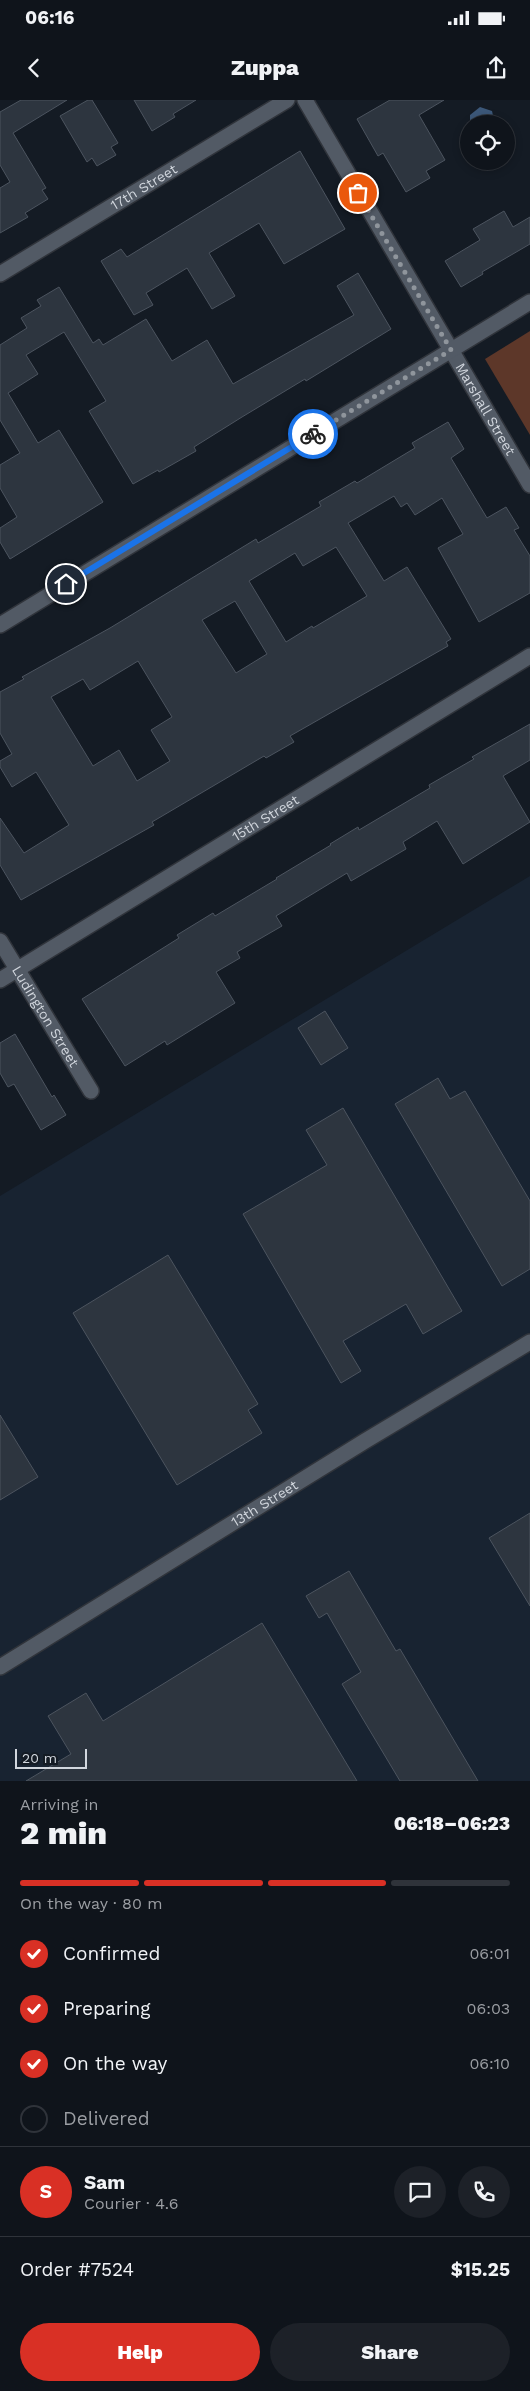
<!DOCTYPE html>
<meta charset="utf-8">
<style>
:root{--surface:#0f141b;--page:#1d2128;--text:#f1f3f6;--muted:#9b9ea3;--line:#2f333a;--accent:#d93025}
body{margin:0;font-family:"Work Sans",sans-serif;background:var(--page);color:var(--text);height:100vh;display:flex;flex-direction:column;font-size:19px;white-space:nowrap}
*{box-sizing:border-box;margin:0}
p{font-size:16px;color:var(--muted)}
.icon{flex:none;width:28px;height:28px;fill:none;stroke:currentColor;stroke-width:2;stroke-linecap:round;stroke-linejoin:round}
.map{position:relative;height:1681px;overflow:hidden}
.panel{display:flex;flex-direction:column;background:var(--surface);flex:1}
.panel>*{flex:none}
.controls{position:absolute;left:460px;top:15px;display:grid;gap:10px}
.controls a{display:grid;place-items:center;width:55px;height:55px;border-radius:50%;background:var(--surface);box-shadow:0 2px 8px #0003,0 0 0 1px var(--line);font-size:25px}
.scale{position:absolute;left:15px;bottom:12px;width:72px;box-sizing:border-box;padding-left:5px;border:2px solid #d1d6dd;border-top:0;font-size:14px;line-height:18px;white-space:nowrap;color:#d1d6dd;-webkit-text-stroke:4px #141b24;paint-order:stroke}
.pin{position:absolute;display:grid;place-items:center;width:42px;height:42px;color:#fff;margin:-21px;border:2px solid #fff;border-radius:50%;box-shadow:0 1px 5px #0007}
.courier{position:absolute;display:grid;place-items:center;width:50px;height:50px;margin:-25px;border:4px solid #1a73e8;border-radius:50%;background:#fff;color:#222;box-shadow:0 1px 6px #0007}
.headline em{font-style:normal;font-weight:800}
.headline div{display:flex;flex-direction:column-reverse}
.headline{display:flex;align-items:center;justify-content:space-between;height:85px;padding:0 20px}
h1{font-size:32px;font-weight:800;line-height:38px}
.bar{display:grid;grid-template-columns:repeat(4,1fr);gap:8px 5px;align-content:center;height:60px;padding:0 20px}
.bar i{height:6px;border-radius:4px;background:var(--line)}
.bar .active{background:var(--accent)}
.bar p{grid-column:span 4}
.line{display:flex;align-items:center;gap:12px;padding:0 20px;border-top:1px solid var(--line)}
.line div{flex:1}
.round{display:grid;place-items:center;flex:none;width:52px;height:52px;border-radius:26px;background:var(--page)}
ol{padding:0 20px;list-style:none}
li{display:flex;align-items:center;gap:15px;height:55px}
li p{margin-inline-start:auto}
li .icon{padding:5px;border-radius:50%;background:var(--accent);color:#fff;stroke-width:4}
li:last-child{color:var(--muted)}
li i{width:28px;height:28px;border:2px solid var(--line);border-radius:50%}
.button{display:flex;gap:10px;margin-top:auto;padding:10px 20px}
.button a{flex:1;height:58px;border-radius:30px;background:var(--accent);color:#fff;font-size:20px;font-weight:800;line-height:58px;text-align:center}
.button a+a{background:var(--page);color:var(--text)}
.status{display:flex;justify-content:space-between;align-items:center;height:35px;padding:0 25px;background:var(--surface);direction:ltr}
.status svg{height:14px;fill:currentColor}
header{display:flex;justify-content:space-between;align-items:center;height:65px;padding:0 20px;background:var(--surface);font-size:22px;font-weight:800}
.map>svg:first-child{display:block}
.built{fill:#182331}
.green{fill:#5d3729}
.water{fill:#3c5879}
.building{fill:#2d353f;stroke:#4c545f;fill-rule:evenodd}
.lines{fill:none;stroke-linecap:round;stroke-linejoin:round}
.minor-casing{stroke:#30343b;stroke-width:18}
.minor{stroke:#525a65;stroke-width:15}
.done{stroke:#8f959c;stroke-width:5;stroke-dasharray:0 9}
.route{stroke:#1a73e8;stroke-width:6}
.labels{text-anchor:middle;stroke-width:4;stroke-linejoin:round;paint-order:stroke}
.street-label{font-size:14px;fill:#d1d6dd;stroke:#141b24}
</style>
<div class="status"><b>06:16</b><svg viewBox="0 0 49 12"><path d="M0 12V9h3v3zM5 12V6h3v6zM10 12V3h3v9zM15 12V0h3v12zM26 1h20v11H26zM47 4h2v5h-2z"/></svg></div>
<header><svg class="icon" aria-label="back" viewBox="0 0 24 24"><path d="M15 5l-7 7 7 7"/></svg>Zuppa<svg class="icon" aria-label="share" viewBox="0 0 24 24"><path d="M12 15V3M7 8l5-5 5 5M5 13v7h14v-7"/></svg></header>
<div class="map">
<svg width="530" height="1681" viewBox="0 0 530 1681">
<rect width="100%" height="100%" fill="#141b24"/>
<path class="built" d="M 530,776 L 530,1681 L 0,1681 L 0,1096 Z"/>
<path class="green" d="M 530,231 L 530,335 L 485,259 Z"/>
<path class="water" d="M 480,7 L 492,11 L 495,24 L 470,24 L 470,15 Z"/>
<g class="building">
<path d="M 21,0 L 67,0 L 13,33 L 46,88 L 42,90 L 48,99 L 25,113 L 28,117 L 0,133 L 0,88 L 10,82 L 0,65 L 0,12 Z"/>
<path d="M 88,0 L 92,0 L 118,43 L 111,47 L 116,55 L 97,66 L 92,58 L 87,62 L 60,16 Z"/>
<path d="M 134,0 L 196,0 L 173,14 L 175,17 L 152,31 Z"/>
<path d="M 390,0 L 444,0 L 419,15 L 445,60 L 426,71 L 430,78 L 406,92 L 383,53 L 378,56 L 357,19 Z"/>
<path d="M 300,51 L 345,129 L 284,164 L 259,123 L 209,153 L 235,196 L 212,209 L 187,168 L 146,193 L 153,205 L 134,215 L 101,161 L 121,149 L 127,157 Z"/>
<path d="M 504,111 L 513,127 L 530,117 L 530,144 L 482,172 L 483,174 L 461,187 L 445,161 L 480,140 L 473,129 Z"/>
<path d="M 358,173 L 391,229 L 306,281 L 305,279 L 242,317 L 194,347 L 196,351 L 159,372 L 158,370 L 133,384 L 89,311 L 106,301 L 64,232 L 26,255 L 38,274 L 8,293 L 38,343 L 59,330 L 103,402 L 10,459 L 0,442 L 0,428 L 17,417 L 0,388 L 0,365 L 20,353 L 0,320 L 0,245 L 27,228 L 21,218 L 41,206 L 37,200 L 59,187 L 93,243 L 99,239 L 103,245 L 146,219 L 172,261 L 207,240 L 233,284 L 354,215 L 337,186 Z"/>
<path d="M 448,322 L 464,349 L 451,358 L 487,418 L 506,407 L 519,428 L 514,430 L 530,456 L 530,493 L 479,522 L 438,448 L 463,434 L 442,398 L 415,415 L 407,403 L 401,407 L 394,396 L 348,423 L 384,481 L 407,467 L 451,539 L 446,542 L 448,546 L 290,636 L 294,642 L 266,658 L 264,656 L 152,722 L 154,725 L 21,800 L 0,765 L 0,718 L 24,753 L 69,725 L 36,672 L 12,687 L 0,667 L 0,661 L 12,654 L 0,633 L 0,592 L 24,579 L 22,577 L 110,528 L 256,439 L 258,443 L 321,406 L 319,402 L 355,381 L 357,383 L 415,348 L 412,343 ZM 336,447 L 367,496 L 313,528 L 312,526 L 286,542 L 249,481 L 295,453 L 303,466 ZM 235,501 L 267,554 L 236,573 L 202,520 ZM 138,561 L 172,617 L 151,630 L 170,661 L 137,681 L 119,650 L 93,666 L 51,597 L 83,579 L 90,590 Z"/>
<path d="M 530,624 L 530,660 L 503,676 L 530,722 L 463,764 L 437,721 L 403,742 L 406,749 L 351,781 L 347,773 L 276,816 L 282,826 L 237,852 L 240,858 L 216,872 L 235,903 L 167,945 L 165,941 L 125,966 L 82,899 L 179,838 L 177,835 L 213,813 L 215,816 L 277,779 L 276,778 L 331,745 L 330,744 L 358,727 L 359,730 L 430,688 L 429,685 L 474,659 L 472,657 Z"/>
<path d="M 325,911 L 348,948 L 321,965 L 298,928 Z"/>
<path d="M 15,934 L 52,997 L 54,995 L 66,1015 L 41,1030 L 14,984 L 8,987 L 0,973 L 0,943 Z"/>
<path d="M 438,978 L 450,999 L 465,991 L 530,1101 L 530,1169 L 502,1186 L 395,1004 Z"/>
<path d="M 343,1008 L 462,1211 L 423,1234 L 406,1204 L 343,1241 L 361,1271 L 341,1283 L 243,1114 L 327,1065 L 306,1030 Z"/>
<path d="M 168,1155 L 258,1304 L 248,1310 L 262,1333 L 177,1385 L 73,1213 Z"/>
<path d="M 0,1315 L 38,1377 L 0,1400 Z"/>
<path d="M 530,1413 L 530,1506 L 489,1438 Z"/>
<path d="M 349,1471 L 396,1551 L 400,1549 L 478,1681 L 400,1681 L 342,1584 L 361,1572 L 327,1513 L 319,1518 L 306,1496 Z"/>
<path d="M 262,1523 L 357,1681 L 26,1681 L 71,1654 L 48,1616 L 86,1593 L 103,1621 Z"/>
</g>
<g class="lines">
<defs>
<g id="minor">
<path id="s1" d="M 305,0 L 530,385"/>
<path id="s2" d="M 0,174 L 287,0"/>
<path d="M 0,525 L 530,202"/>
<path id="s3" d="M 0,841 L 91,991"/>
<path id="s4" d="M 0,880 L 530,556"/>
<path id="s5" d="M 0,1567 L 365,1341 L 530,1242"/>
</g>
</defs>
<use href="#minor" class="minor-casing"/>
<use href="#minor" class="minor"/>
</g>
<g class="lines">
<path class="done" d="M 313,334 L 451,250 L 358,93"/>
<path class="route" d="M 66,484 L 313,334"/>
</g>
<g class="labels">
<g class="street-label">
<text dy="5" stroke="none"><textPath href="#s2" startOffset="168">17th Street</textPath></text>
<text dy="5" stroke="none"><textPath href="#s1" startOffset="358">Marshall Street</textPath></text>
<text dy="5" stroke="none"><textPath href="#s4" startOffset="311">15th Street</textPath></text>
<text dy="5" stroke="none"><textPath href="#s3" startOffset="88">Ludington Street</textPath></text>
<text dy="5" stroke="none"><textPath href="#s5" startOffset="311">13th Street</textPath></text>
</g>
</g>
</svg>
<div class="controls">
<a><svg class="icon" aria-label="locate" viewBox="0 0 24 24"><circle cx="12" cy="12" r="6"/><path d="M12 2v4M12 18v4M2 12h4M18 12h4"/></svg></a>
</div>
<div class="scale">20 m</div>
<div class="pin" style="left:358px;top:93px;background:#ea580c"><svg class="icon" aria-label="bag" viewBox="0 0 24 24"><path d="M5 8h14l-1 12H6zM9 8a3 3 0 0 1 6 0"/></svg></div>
<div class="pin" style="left:66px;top:484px;background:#1f2937"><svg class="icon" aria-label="home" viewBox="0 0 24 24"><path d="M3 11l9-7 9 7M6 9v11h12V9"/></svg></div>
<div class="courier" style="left:313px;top:334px"><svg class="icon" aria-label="bike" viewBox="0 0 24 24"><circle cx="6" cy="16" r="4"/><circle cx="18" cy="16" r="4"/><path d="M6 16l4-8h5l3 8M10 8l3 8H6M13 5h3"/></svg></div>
</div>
<section class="panel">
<div class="headline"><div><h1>2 min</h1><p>Arriving in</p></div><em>06:18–06:23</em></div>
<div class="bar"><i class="active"></i><i class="active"></i><i class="active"></i><i></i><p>On the way · 80 m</p></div>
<ol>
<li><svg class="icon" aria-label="check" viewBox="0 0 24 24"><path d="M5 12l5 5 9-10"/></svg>Confirmed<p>06:01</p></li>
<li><svg class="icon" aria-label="check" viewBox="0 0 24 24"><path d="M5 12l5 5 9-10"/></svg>Preparing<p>06:03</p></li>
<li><svg class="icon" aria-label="check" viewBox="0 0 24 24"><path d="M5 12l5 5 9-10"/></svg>On the way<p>06:10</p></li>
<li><i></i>Delivered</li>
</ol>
<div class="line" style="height:90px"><b class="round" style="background:var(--accent);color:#fff">S</b><div><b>Sam</b><p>Courier · 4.6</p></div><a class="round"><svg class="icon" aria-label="chat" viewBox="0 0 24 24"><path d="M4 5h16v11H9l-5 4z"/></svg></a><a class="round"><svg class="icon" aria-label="phone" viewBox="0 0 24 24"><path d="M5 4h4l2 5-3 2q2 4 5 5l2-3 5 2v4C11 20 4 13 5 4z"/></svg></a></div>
<div class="line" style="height:65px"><div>Order #7524</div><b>$15.25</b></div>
<div class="button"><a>Help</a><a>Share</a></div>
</section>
